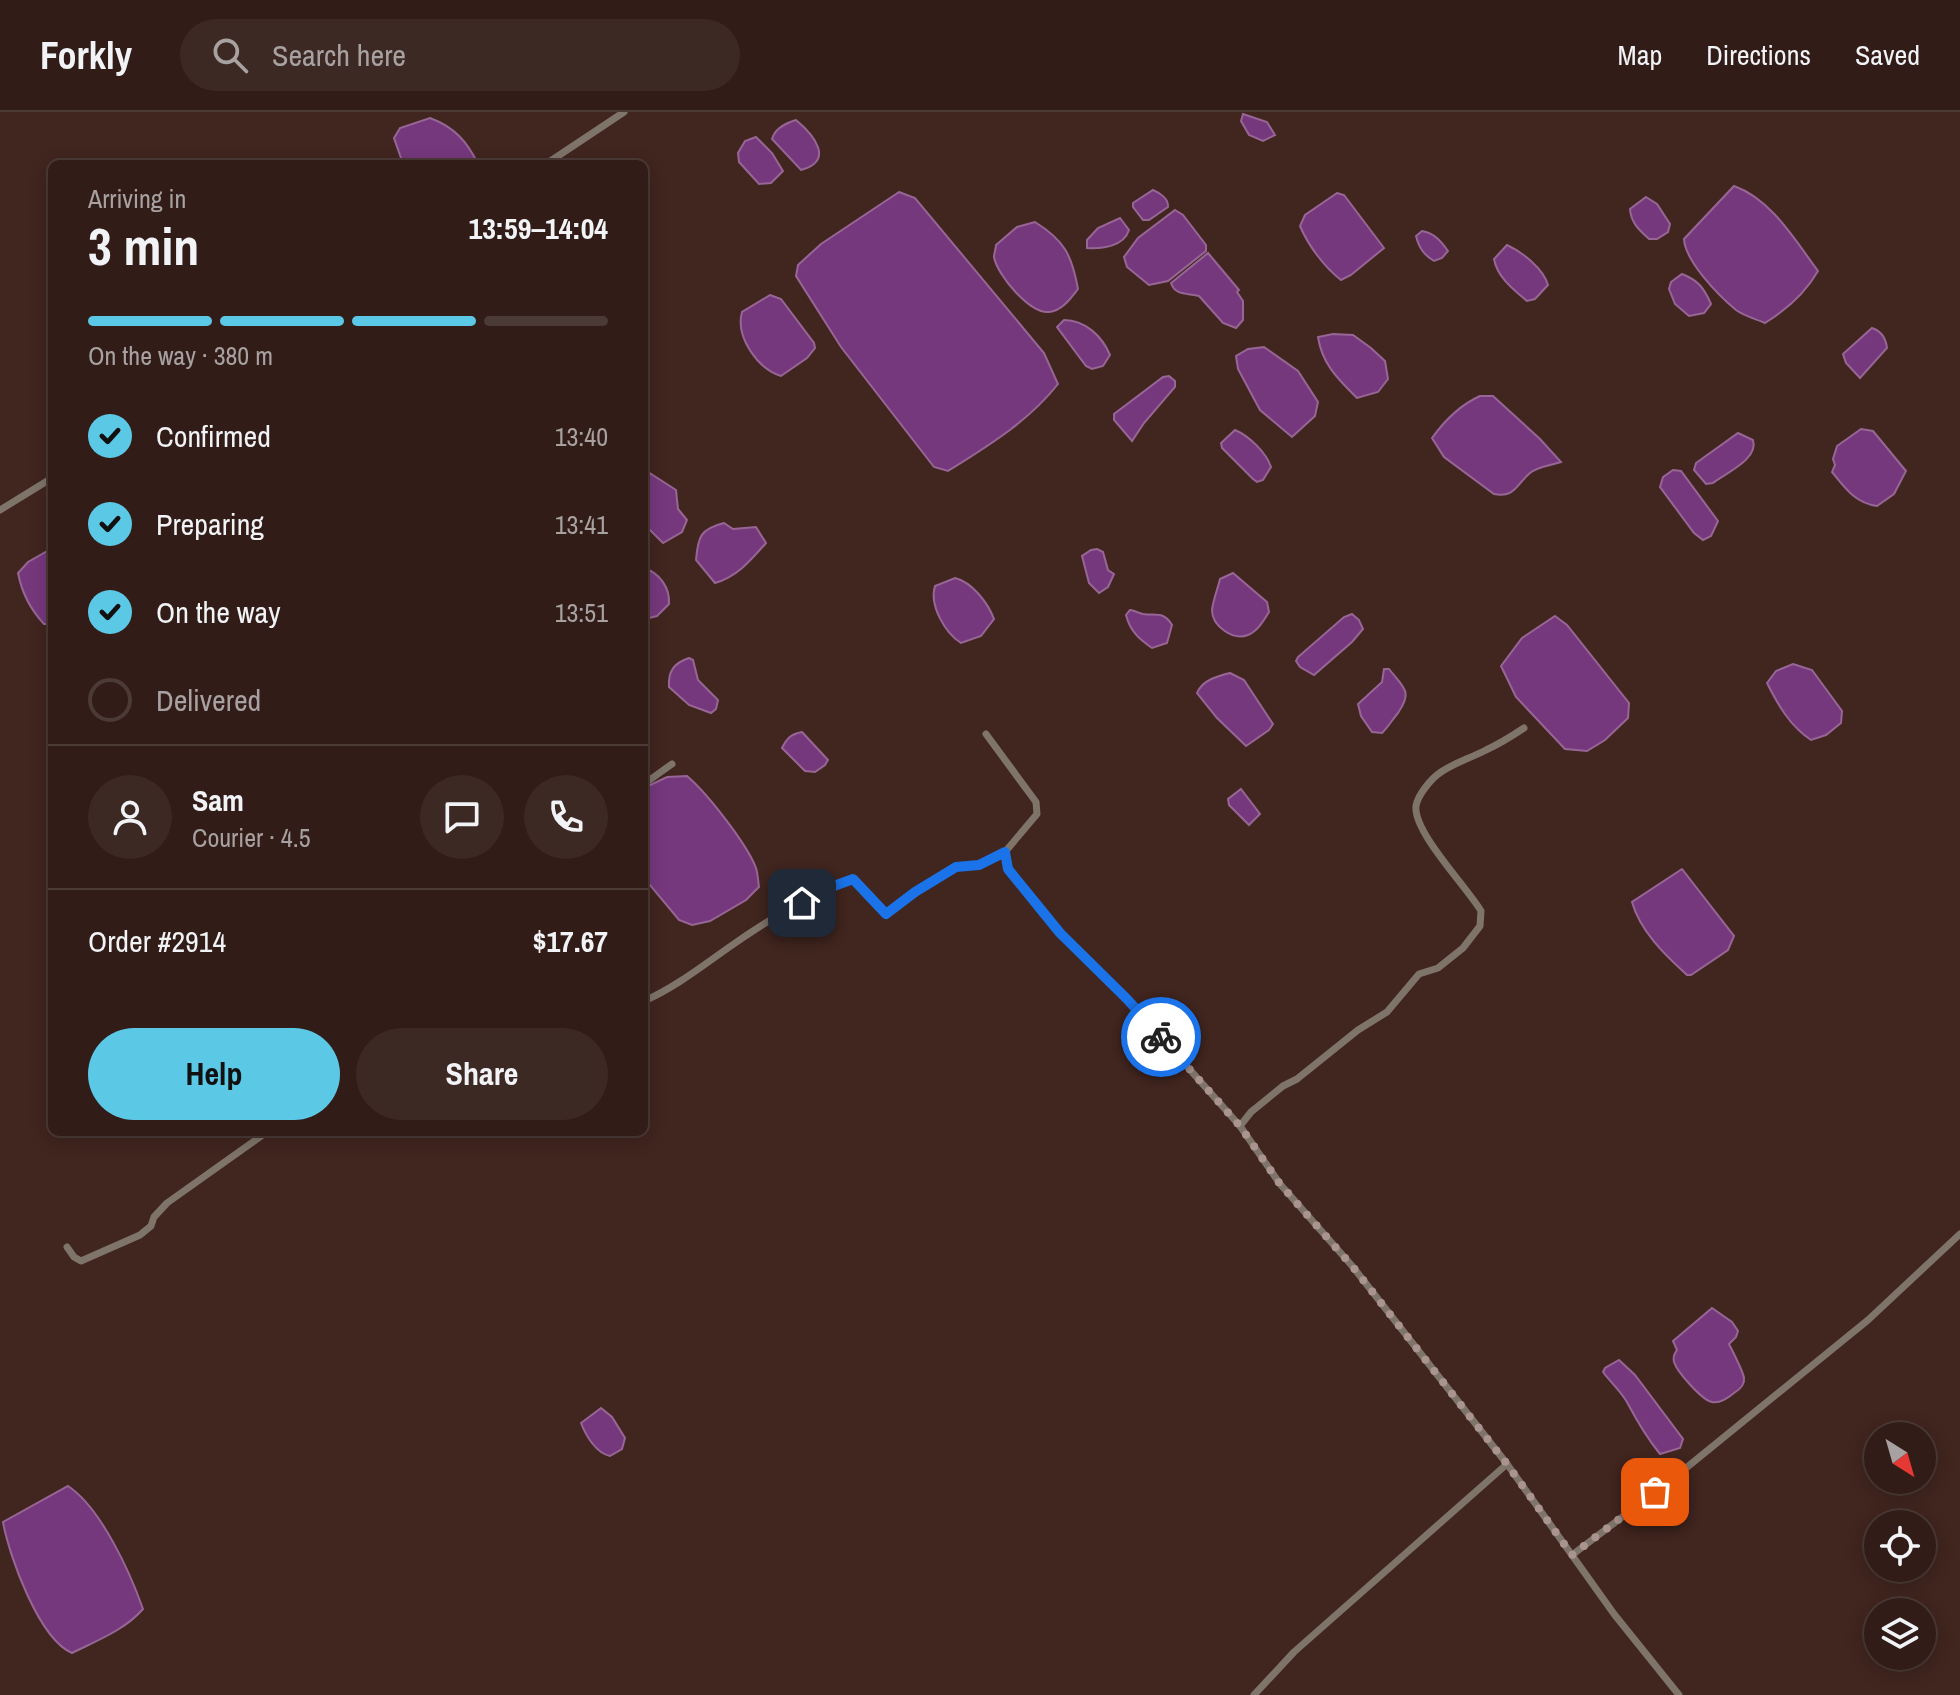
<!DOCTYPE html>
<meta charset="utf-8">
<style>
:root{--surface:#311c17;--page:#3d2924;--text:#f1f3f6;--muted:#a8a1a1;--line:#4c3a36;--accent:#5bc8e6}
body{margin:0;font-family:"Archivo Narrow",sans-serif;background:var(--page);color:var(--text);height:100vh;display:flex;flex-direction:column;font-size:30px;white-space:nowrap}
*{box-sizing:border-box;margin:0}
p{font-size:26px;color:var(--muted)}
.icon{flex:none;width:44px;height:44px;fill:none;stroke:currentColor;stroke-width:2;stroke-linecap:round;stroke-linejoin:round}
.map{position:relative;flex:1;overflow:hidden}
.sheet{position:absolute;left:48px;top:48px;width:600px;height:976px;display:flex;flex-direction:column;background:var(--surface);border-radius:12px;box-shadow:0 4px 20px #0003,0 0 0 2px var(--line)}
.sheet>*{flex:none}
.needle{width:52px;rotate:143deg}
.controls{position:absolute;left:1864px;top:1310px;display:grid;gap:16px}
.controls a{display:grid;place-items:center;width:72px;height:72px;border-radius:50%;background:var(--surface);box-shadow:0 4px 20px #0003,0 0 0 2px var(--line);font-size:40px}
.pin{position:absolute;display:grid;place-items:center;width:68px;height:68px;color:#fff;margin:-34px;border-radius:16px;box-shadow:0 4px 12px #0006}
.courier{position:absolute;display:grid;place-items:center;width:80px;height:80px;margin:-40px;border:6px solid #1a73e8;border-radius:50%;background:#fff;color:#222;box-shadow:0 2px 10px #0007}
.headline em{font-style:normal;font-weight:700}
.headline div{display:flex;flex-direction:column-reverse}
.headline{display:flex;align-items:center;justify-content:space-between;height:136px;padding:0 40px}
h1{font-size:52px;font-weight:700;line-height:60px}
.bar{display:grid;grid-template-columns:repeat(4,1fr);gap:12px 8px;align-content:center;height:96px;padding:0 40px}
.bar i{height:10px;border-radius:6px;background:var(--line)}
.bar .current{background:var(--accent)}
.bar p{grid-column:span 4}
.line{display:flex;align-items:center;gap:20px;padding:0 40px;border-top:2px solid var(--line)}
.line div{flex:1}
.round{display:grid;place-items:center;flex:none;width:84px;height:84px;border-radius:42px;background:var(--page)}
ol{padding:0 40px;list-style:none}
li{display:flex;align-items:center;gap:24px;height:88px}
li p{margin-inline-start:auto}
li .icon{padding:8px;border-radius:50%;background:var(--accent);color:#111;stroke-width:4}
li:last-child{color:var(--muted)}
li i{width:44px;height:44px;border:4px solid var(--line);border-radius:50%}
.button{display:flex;gap:16px;margin-top:auto;padding:16px 40px}
.button a{flex:1;height:92px;border-radius:48px;background:var(--accent);color:#111;font-size:32px;font-weight:700;line-height:92px;text-align:center}
.button a+a{background:var(--page);color:var(--text)}
header{display:flex;align-items:center;gap:48px;box-sizing:border-box;height:112px;padding:0 40px;background:var(--surface);border-bottom:2px solid var(--line)}
header strong{font-size:38px}
nav{display:flex;gap:44px;margin-inline-start:auto;font-size:28px}
.search{width:560px;height:72px;background:var(--page);display:flex;align-items:center;gap:20px;box-sizing:border-box;padding:0 28px;border-radius:44px;color:var(--muted);font-size:30px}
.map>svg:first-child{display:block}
.water{fill:#76387d;stroke:#976695;stroke-width:2}
.lines{fill:none;stroke-linecap:round;stroke-linejoin:round}
.minor{stroke:#7e746a;stroke-width:7}
.done{stroke:#aa948f;stroke-width:8;stroke-dasharray:0 14.4}
.route{stroke:#1a73e8;stroke-width:10}
</style>
<header>
<strong>Forkly</strong>
<div class="search"><svg class="icon" aria-label="search" viewBox="0 0 24 24"><circle cx="10" cy="10" r="6"/><path d="M15 15l6 6"/></svg>Search here</div>
<nav><a>Map</a><a>Directions</a><a>Saved</a></nav>
</header>
<div class="map">
<svg width="1960" height="1583" viewBox="0 0 1960 1583">
<rect width="100%" height="100%" fill="#41251f"/>
<g class="water">
<path d="M 1243,2 L 1267,10 L 1275,23 L 1263,29 L 1249,23 L 1241,9 Z"/>
<path d="M 430,6 C 454,15 467,29 478,52 L 407,52 L 401,46 L 394,26 L 400,16 Z"/>
<path d="M 796,8 C 814,23 835,49 801,58 L 772,27 C 775,16 786,11 796,8 Z"/>
<path d="M 756,25 L 772,41 L 783,59 L 771,71 L 759,72 L 739,50 L 738,41 L 745,29 Z"/>
<path d="M 1734,74 C 1771,87 1795,128 1818,159 C 1806,180 1786,198 1765,211 C 1756,207 1744,204 1736,198 C 1718,183 1685,149 1684,127 Z"/>
<path d="M 1153,78 C 1160,81 1169,87 1168,95 L 1149,108 L 1143,108 L 1133,95 L 1133,91 Z"/>
<path d="M 899,80 L 915,86 L 1044,241 L 1058,272 C 1029,309 988,334 948,359 L 934,355 L 841,235 L 796,164 L 798,153 L 821,132 Z"/>
<path d="M 1337,81 L 1344,83 L 1384,136 L 1351,163 L 1341,168 C 1324,155 1308,133 1300,114 L 1305,103 Z"/>
<path d="M 1646,85 L 1657,92 L 1670,112 L 1668,120 L 1657,127 L 1649,127 C 1639,118 1631,111 1630,97 Z"/>
<path d="M 1175,98 L 1183,103 L 1206,133 L 1206,139 L 1168,169 L 1149,173 L 1127,155 L 1124,145 L 1138,126 Z"/>
<path d="M 1120,106 L 1129,118 C 1124,134 1103,137 1087,136 L 1087,128 L 1098,116 Z"/>
<path d="M 1035,110 C 1064,128 1072,143 1078,177 C 1071,186 1062,199 1049,200 C 1030,202 997,163 994,145 C 994,141 996,137 996,133 L 1017,115 Z"/>
<path d="M 1422,119 C 1434,121 1441,129 1448,139 L 1442,146 L 1434,149 C 1424,143 1419,136 1416,124 Z"/>
<path d="M 1507,133 C 1522,140 1543,156 1548,173 L 1535,187 L 1527,189 C 1514,178 1497,165 1494,147 Z"/>
<path d="M 1208,141 L 1239,178 L 1237,180 L 1243,189 L 1243,208 L 1236,216 L 1223,211 L 1199,184 C 1188,181 1175,184 1171,171 Z"/>
<path d="M 1682,162 C 1698,168 1704,176 1711,192 L 1704,201 L 1689,204 L 1675,192 L 1669,177 L 1671,170 Z"/>
<path d="M 770,183 L 781,187 L 814,231 L 815,236 L 807,246 L 781,264 C 758,257 735,225 742,200 Z"/>
<path d="M 1064,208 C 1085,208 1102,224 1110,243 L 1103,254 L 1092,257 L 1086,254 L 1057,215 Z"/>
<path d="M 1872,216 C 1881,219 1886,227 1887,236 L 1860,266 L 1846,251 L 1843,242 Z"/>
<path d="M 1333,222 L 1353,223 L 1371,236 L 1385,249 L 1388,267 L 1378,280 L 1357,286 C 1338,267 1322,252 1318,225 Z"/>
<path d="M 1264,235 L 1298,259 L 1318,290 L 1315,304 L 1292,325 L 1260,298 L 1238,257 L 1236,244 L 1248,237 Z"/>
<path d="M 1169,264 L 1175,269 L 1175,275 L 1144,311 L 1132,329 L 1114,308 L 1114,302 L 1163,265 Z"/>
<path d="M 1480,284 L 1493,284 L 1540,327 L 1561,350 C 1552,353 1537,355 1530,361 C 1516,373 1515,386 1494,382 L 1444,345 L 1432,326 C 1445,308 1460,293 1480,284 Z"/>
<path d="M 1861,317 L 1873,319 L 1906,359 L 1894,382 L 1877,394 C 1855,391 1845,376 1832,360 L 1835,353 L 1833,347 L 1837,334 Z"/>
<path d="M 1235,318 C 1249,324 1266,340 1271,355 L 1263,368 L 1257,370 L 1253,367 L 1222,336 L 1221,331 Z"/>
<path d="M 1738,321 L 1753,328 C 1759,347 1726,361 1713,371 L 1706,372 L 1694,358 L 1696,351 Z"/>
<path d="M 1673,358 L 1681,359 L 1718,409 L 1711,424 L 1703,428 L 1694,421 L 1660,375 L 1663,365 Z"/>
<path d="M 644,360 L 648,360 L 676,378 L 678,397 L 687,408 L 682,420 L 663,431 L 644,412 Z"/>
<path d="M 724,411 L 733,417 L 756,415 L 766,431 C 751,448 737,465 715,471 L 696,448 C 698,425 700,417 724,411 Z"/>
<path d="M 1097,437 L 1103,440 L 1108,458 L 1114,462 L 1108,475 L 1099,481 L 1089,471 L 1082,444 L 1091,438 Z"/>
<path d="M 49,438 L 52,439 L 52,512 L 44,512 C 30,497 22,482 18,461 L 28,450 Z"/>
<path d="M 644,456 C 660,461 670,476 669,492 L 657,504 L 649,506 L 644,503 Z"/>
<path d="M 1233,461 L 1267,490 L 1269,500 C 1264,508 1258,519 1248,523 C 1233,529 1212,514 1212,498 C 1213,488 1218,476 1220,467 Z"/>
<path d="M 955,466 C 972,470 988,491 994,507 L 981,524 L 961,531 C 945,521 929,493 935,474 Z"/>
<path d="M 1130,498 C 1134,498 1138,501 1143,502 C 1156,504 1164,499 1172,513 L 1167,531 L 1152,536 C 1139,527 1130,519 1126,503 Z"/>
<path d="M 1352,502 L 1359,508 L 1363,517 L 1352,530 L 1314,563 L 1300,555 L 1296,549 L 1298,545 L 1344,505 Z"/>
<path d="M 1555,504 L 1567,513 L 1629,591 L 1628,606 L 1605,628 L 1587,639 L 1565,637 L 1516,585 L 1501,554 L 1522,526 Z"/>
<path d="M 689,546 L 693,548 L 698,568 L 718,588 L 716,597 L 711,601 L 689,593 L 669,575 C 668,559 674,551 689,546 Z"/>
<path d="M 1793,552 L 1812,558 L 1842,599 L 1841,611 L 1826,623 L 1811,628 C 1790,614 1778,593 1767,571 L 1776,559 Z"/>
<path d="M 1389,557 C 1404,576 1413,579 1398,601 C 1392,608 1389,614 1382,621 L 1372,620 L 1361,604 L 1358,592 L 1382,570 L 1384,557 Z"/>
<path d="M 1230,561 L 1244,568 L 1273,612 L 1269,618 L 1246,634 L 1217,606 L 1197,581 C 1202,568 1218,564 1230,561 Z"/>
<path d="M 802,620 L 828,648 L 825,653 L 815,660 L 805,659 L 782,636 C 787,626 791,622 802,620 Z"/>
<path d="M 687,664 C 707,681 747,732 756,756 C 758,762 758,769 759,775 L 746,788 L 710,809 L 692,813 L 679,808 L 644,766 L 644,676 L 667,665 Z"/>
<path d="M 1241,677 L 1260,702 L 1249,713 L 1229,693 L 1228,687 Z"/>
<path d="M 1682,757 L 1734,824 L 1728,838 L 1691,863 L 1687,863 C 1665,843 1640,819 1632,790 Z"/>
<path d="M 1712,1196 L 1732,1210 L 1738,1219 L 1736,1225 L 1729,1232 C 1733,1240 1743,1259 1744,1266 C 1745,1273 1739,1278 1734,1281 C 1728,1286 1720,1292 1712,1290 C 1702,1288 1677,1260 1674,1250 C 1673,1244 1674,1243 1677,1238 L 1673,1229 Z"/>
<path d="M 1619,1248 L 1635,1263 L 1683,1327 L 1680,1336 L 1660,1342 C 1647,1326 1637,1309 1628,1292 C 1622,1280 1611,1271 1603,1260 L 1605,1256 Z"/>
<path d="M 601,1296 L 612,1305 L 625,1326 L 622,1337 L 610,1344 C 596,1341 586,1324 581,1311 Z"/>
<path d="M 68,1374 C 101,1396 130,1460 143,1497 C 125,1518 96,1529 72,1541 C 39,1527 9,1444 3,1410 Z"/>
</g>
<g class="lines">
<g class="minor">
<path d="M 546,52 L 624,0"/>
<path d="M 0,398 L 52,366"/>
<path d="M 644,672 L 672,652"/>
<path d="M 1005,740 L 1008,757 L 1060,821 L 1127,887 L 1240,1014 L 1280,1072 L 1353,1155 L 1507,1352 L 1614,1502 L 1679,1583"/>
<path d="M 644,889 C 674,876 701,855 728,836 C 766,809 809,783 853,767 L 886,802 L 915,780 L 956,755 L 979,753 L 1005,740 L 1037,702 L 1036,690 L 986,622"/>
<path d="M 1240,1014 L 1251,1000 L 1283,974 L 1297,967 L 1358,918 L 1387,900 L 1419,862 L 1438,856 L 1463,836 L 1480,814 L 1481,799 C 1467,775 1413,720 1416,694 C 1418,682 1432,666 1441,660 C 1456,650 1471,646 1486,638 C 1499,632 1512,624 1524,616"/>
<path d="M 67,1135 L 74,1145 L 81,1149 L 140,1123 L 151,1114 L 154,1105 L 167,1091 L 267,1020"/>
<path d="M 1572,1443 L 1675,1365 L 1868,1208 L 1960,1122"/>
<path d="M 1254,1583 L 1294,1540 L 1507,1352"/>
</g>
</g>
<g class="lines">
<path class="done" d="M 1161,925 L 1240,1014 L 1280,1072 L 1353,1155 L 1507,1352 L 1572,1443 L 1655,1380"/>
<path class="route" d="M 802,791 L 823,778 L 853,767 L 886,802 L 915,780 L 956,755 L 979,753 L 1005,740 L 1008,757 L 1060,821 L 1127,887 L 1161,925"/>
</g>
</svg>
<div class="controls">
<a><svg class="needle" viewBox="-14 -14 28 28"><path d="M0-13l5 13h-10z" fill="#e53935"/><path d="M0 13l5-13h-10z" fill="#a8a1a1"/></svg></a>
<a><svg class="icon" aria-label="locate" viewBox="0 0 24 24"><circle cx="12" cy="12" r="6"/><path d="M12 2v4M12 18v4M2 12h4M18 12h4"/></svg></a>
<a><svg class="icon" aria-label="layers" viewBox="0 0 24 24"><path d="M12 4l9 5-9 5-9-5zM3 14l9 5 9-5"/></svg></a>
</div>
<div class="pin" style="left:1655px;top:1380px;background:#ea580c"><svg class="icon" aria-label="bag" viewBox="0 0 24 24"><path d="M5 8h14l-1 12H6zM9 8a3 3 0 0 1 6 0"/></svg></div>
<div class="pin" style="left:802px;top:791px;background:#1f2937"><svg class="icon" aria-label="home" viewBox="0 0 24 24"><path d="M3 11l9-7 9 7M6 9v11h12V9"/></svg></div>
<div class="courier" style="left:1161px;top:925px"><svg class="icon" aria-label="bike" viewBox="0 0 24 24"><circle cx="6" cy="16" r="4"/><circle cx="18" cy="16" r="4"/><path d="M6 16l4-8h5l3 8M10 8l3 8H6M13 5h3"/></svg></div>
<section class="sheet">
<div class="headline"><div><h1>3 min</h1><p>Arriving in</p></div><em>13:59–14:04</em></div>
<div class="bar"><i class="current"></i><i class="current"></i><i class="current"></i><i></i><p>On the way · 380 m</p></div>
<ol>
<li><svg class="icon" aria-label="check" viewBox="0 0 24 24"><path d="M5 12l5 5 9-10"/></svg>Confirmed<p>13:40</p></li>
<li><svg class="icon" aria-label="check" viewBox="0 0 24 24"><path d="M5 12l5 5 9-10"/></svg>Preparing<p>13:41</p></li>
<li><svg class="icon" aria-label="check" viewBox="0 0 24 24"><path d="M5 12l5 5 9-10"/></svg>On the way<p>13:51</p></li>
<li><i></i>Delivered</li>
</ol>
<div class="line" style="height:144px"><a class="round"><svg class="icon" aria-label="person" viewBox="0 0 24 24"><circle cx="12" cy="8" r="4"/><path d="M4 21q1-7 8-7t8 7"/></svg></a><div><b>Sam</b><p>Courier · 4.5</p></div><a class="round"><svg class="icon" aria-label="chat" viewBox="0 0 24 24"><path d="M4 5h16v11H9l-5 4z"/></svg></a><a class="round"><svg class="icon" aria-label="phone" viewBox="0 0 24 24"><path d="M5 4h4l2 5-3 2q2 4 5 5l2-3 5 2v4C11 20 4 13 5 4z"/></svg></a></div>
<div class="line" style="height:104px"><div>Order #2914</div><b>$17.67</b></div>
<div class="button"><a>Help</a><a>Share</a></div>
</section>
</div>
